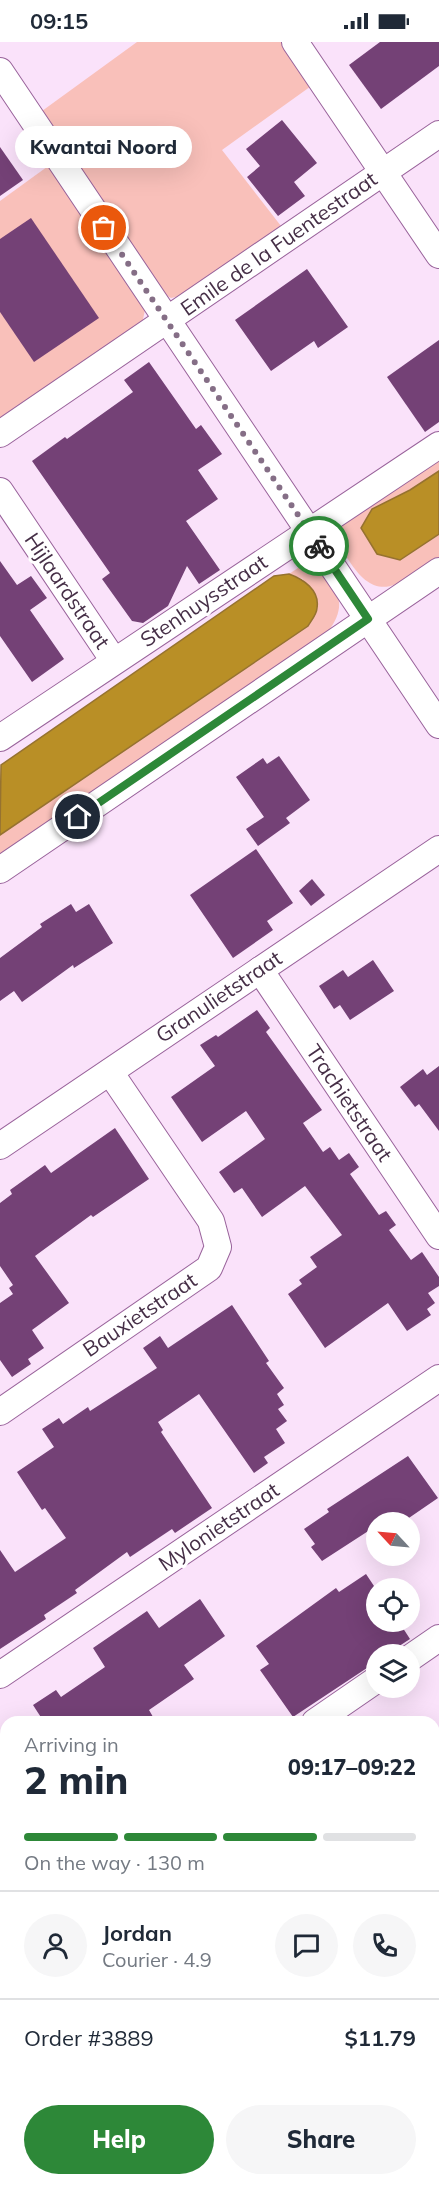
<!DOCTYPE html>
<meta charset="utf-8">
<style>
:root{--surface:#fff;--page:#f6f6f7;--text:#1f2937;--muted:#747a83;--line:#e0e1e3;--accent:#2d8838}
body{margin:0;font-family:Mulish,sans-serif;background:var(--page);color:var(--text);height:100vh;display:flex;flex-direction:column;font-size:22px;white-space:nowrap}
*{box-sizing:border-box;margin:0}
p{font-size:20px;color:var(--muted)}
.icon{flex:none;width:33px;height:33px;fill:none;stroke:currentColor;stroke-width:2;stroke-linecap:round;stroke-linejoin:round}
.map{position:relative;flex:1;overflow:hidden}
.side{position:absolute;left:0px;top:1674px;width:440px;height:470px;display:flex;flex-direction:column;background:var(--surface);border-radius:18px 18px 0 0;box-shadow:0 6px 24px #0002}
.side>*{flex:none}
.needle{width:39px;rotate:296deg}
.fabs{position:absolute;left:366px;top:1470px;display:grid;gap:12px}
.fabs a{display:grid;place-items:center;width:54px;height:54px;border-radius:50%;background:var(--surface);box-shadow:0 6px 24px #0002;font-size:30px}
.pin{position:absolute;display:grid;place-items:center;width:51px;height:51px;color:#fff;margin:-26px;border:3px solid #fff;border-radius:50%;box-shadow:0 2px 6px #0007}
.courier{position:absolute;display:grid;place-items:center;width:60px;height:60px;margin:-30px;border:4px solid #2d8838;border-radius:50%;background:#fff;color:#222;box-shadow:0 2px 8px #0007}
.bubble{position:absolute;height:42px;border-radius:21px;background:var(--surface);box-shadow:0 6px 24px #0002;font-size:20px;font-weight:800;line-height:42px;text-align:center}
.head em{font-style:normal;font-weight:800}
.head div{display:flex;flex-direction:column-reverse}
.head{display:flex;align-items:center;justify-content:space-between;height:102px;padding:0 24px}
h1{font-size:39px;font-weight:800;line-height:45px}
.bar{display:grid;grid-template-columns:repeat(4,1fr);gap:9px 6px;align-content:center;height:72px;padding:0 24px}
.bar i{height:8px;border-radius:4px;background:var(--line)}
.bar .selected{background:var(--accent)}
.bar p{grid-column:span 4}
.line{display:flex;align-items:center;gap:15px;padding:0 24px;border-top:2px solid var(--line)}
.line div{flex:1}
.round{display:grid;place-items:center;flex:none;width:63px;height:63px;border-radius:32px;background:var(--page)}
.action{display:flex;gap:12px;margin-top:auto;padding:12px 24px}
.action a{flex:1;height:69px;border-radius:36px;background:var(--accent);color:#fff;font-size:24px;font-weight:800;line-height:69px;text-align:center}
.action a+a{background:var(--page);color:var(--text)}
.status{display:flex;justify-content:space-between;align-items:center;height:42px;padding:0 30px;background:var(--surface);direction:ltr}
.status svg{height:16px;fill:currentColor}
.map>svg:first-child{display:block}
.green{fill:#f9c0ba}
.water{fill:#b98f26;stroke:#967230;stroke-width:1.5}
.building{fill:#744176}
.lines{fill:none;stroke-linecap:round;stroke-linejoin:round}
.minor-casing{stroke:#99639b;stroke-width:28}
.minor{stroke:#fff;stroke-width:26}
.done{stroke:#856e86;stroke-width:6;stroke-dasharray:0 10.8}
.route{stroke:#2d8838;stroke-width:8}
.labels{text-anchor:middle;stroke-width:6;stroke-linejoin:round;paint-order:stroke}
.street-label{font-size:21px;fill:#462f47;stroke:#fff}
</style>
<div class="status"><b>09:15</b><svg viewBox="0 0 49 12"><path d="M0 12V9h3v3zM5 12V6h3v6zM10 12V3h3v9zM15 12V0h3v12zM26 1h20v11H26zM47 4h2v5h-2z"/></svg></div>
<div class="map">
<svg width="439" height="2143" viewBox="0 0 439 2143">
<rect width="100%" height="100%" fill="#fae2fa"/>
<g class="green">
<path d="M 137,0 L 285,0 L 314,42 L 222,108 L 281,184 L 180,254 L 171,256 L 164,252 L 42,69 Z"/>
<path d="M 51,122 L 141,255 L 145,268 L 142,282 L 0,378 L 0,159 Z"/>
<path d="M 439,412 L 439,429 L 410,448 L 400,518 L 439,492 L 439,515 C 400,541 378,567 346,514 C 340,505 333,495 339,485 C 351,461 415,428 439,412 Z"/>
<path d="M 313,516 C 334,544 352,559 327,591 L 0,814 L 0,793 L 308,584 L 303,537 L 289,532 Z"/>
</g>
<g class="water">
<path d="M 439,429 L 439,492 L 400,518 L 377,512 L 361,486 L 372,467 L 410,448 Z"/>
<path d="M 289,532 C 303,537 320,548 317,566 C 317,572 311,579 308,584 L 0,793 L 1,723 L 274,534 Z"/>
</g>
<g class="building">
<path d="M 380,0 L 439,0 L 439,24 L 381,67 L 349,23 Z"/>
<path d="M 282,78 L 317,121 L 294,140 L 305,154 L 278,174 L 247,135 L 260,124 L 246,107 Z"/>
<path d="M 0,105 L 23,138 L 0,154 Z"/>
<path d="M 31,176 L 99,276 L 34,320 L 0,270 L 0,197 Z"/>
<path d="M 307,227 L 348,285 L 318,306 L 314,299 L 271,329 L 235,278 Z"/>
<path d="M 439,298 L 439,380 L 425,390 L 387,335 Z"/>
<path d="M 149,320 L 196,387 L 201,383 L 222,412 L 198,428 L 218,457 L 186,479 L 220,528 L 199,542 L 187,524 L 168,564 L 143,581 L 132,579 L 102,537 L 110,531 L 32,419 L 65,395 L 67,397 L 133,350 L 124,338 Z"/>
<path d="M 0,519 L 17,543 L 31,534 L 47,556 L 30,568 L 64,617 L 32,640 L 0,594 Z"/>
<path d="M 279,714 L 310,758 L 286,776 L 290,781 L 258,804 L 246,787 L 264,775 L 236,735 L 263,716 L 267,722 Z"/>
<path d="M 256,807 L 293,861 L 267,879 L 273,888 L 233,916 L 190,853 Z"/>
<path d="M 312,837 L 325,853 L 311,864 L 299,849 Z"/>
<path d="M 71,862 L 76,870 L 89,862 L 113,901 L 74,926 L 73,923 L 22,960 L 14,949 L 0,959 L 0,916 L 42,885 L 40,882 Z"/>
<path d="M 373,918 L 394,949 L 350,978 L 340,963 L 334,967 L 319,944 L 343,928 L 348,935 Z"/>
<path d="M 257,968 L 270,986 L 266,990 L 322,1068 L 303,1081 L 323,1110 L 330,1105 L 339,1118 L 349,1111 L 359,1125 L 350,1132 L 379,1173 L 386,1169 L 396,1183 L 389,1188 L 411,1218 L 422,1210 L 439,1235 L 439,1244 L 428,1251 L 435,1261 L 427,1267 L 431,1273 L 407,1289 L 388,1261 L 325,1306 L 288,1252 L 302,1242 L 299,1238 L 317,1225 L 310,1215 L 342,1193 L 305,1144 L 262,1175 L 242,1146 L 234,1151 L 219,1130 L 265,1097 L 246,1069 L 202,1100 L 171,1055 L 215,1024 L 200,1003 L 216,993 L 218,995 Z"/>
<path d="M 439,1024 L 439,1089 L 419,1062 L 415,1065 L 400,1045 L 423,1027 L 427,1033 Z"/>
<path d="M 115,1086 L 149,1137 L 93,1175 L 91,1173 L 35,1214 L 69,1261 L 32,1288 L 44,1306 L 28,1317 L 31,1322 L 12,1335 L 0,1318 L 0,1261 L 13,1252 L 9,1246 L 13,1243 L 0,1224 L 0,1161 L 12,1152 L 10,1148 L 45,1123 L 51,1131 Z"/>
<path d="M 232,1263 L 269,1319 L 266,1321 L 284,1346 L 277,1352 L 284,1363 L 278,1367 L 287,1379 L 276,1387 L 285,1401 L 264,1415 L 268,1421 L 254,1431 L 199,1352 L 158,1380 L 163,1388 L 161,1390 L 212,1466 L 175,1491 L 172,1487 L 130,1515 L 127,1510 L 75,1548 L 77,1551 L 44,1573 L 46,1577 L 0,1607 L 0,1508 L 15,1530 L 66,1496 L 45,1466 L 42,1468 L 17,1430 L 54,1405 L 42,1387 L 59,1376 L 63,1382 L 88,1365 L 90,1369 L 157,1326 L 143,1306 L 160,1294 L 168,1306 Z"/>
<path d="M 408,1414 L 438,1456 L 403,1480 L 397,1480 L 392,1473 L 381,1480 L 376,1480 L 376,1484 L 322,1519 L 311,1505 L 315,1502 L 304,1487 L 329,1470 L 327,1467 Z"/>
<path d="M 366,1532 L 376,1547 L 376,1580 L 399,1580 L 410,1597 L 387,1612 L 376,1612 L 376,1620 L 293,1675 L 260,1628 L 269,1622 L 256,1604 L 336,1546 L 339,1550 Z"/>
<path d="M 200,1557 L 225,1594 L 184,1623 L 194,1637 L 149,1668 L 156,1680 L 44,1680 L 33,1663 L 56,1648 L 61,1655 L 105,1625 L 93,1606 L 147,1569 L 159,1586 Z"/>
</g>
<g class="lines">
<defs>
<g id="minor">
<path d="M 295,0 L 439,213"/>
<path d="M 0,29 L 439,683"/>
<path d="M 0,392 L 439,92"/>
<path d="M 0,449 L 114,619"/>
<path d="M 0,696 L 439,403"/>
<path d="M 0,828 L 439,529"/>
<path d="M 260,928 L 439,1194"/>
<path d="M 0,1104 L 439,807"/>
<path d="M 0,1370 L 209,1226 L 218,1205 L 211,1179 L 110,1030"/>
<path d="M 410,1616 L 439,1596"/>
<path d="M 0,1633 L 439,1336"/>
<path d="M 315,1680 L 376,1638"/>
<path d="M 0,1892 L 6,1888"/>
<path d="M 434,1895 L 439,1891"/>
<path d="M 68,2143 L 76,2138"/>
</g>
</defs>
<use href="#minor" class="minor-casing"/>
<use href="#minor" class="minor"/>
</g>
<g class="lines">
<path class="done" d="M 104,186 L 319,504"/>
<path class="route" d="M 78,775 L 368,577 L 319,504"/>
</g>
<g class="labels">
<g class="street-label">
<text transform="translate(279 202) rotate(-35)" y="7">Emile de la Fuentestraat</text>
<text transform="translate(67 549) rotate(56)" y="7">Hijlaardstraat</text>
<text transform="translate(204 559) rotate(-34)" y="7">Stenhuysstraat</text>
<text transform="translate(219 955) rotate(-34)" y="7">Granulietstraat</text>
<text transform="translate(349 1061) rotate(56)" y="7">Trachietstraat</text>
<text transform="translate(140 1273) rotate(-34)" y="7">Bauxietstraat</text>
<text transform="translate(219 1485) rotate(-34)" y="7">Mylonietstraat</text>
</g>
</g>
</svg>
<div class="fabs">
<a><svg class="needle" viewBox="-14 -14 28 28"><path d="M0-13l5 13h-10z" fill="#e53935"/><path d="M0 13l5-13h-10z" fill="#747a83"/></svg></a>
<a><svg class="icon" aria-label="locate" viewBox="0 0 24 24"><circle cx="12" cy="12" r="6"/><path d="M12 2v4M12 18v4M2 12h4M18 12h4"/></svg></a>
<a><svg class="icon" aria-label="layers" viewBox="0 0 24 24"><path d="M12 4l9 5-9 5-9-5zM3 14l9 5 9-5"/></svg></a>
</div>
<div class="pin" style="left:104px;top:186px;background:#ea580c"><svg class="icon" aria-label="bag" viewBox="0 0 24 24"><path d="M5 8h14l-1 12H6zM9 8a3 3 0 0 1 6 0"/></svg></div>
<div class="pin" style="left:78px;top:775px;background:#1f2937"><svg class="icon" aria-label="home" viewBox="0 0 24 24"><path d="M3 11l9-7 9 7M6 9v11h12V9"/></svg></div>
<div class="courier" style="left:319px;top:504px"><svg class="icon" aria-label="bike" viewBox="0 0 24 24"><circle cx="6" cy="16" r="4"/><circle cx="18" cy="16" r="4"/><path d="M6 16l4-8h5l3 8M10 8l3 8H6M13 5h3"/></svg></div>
<div class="bubble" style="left:15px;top:84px;width:177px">Kwantai Noord</div>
<section class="side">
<div class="head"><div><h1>2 min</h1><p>Arriving in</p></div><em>09:17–09:22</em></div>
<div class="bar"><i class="selected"></i><i class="selected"></i><i class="selected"></i><i></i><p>On the way · 130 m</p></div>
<div class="line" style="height:108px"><a class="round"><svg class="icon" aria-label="person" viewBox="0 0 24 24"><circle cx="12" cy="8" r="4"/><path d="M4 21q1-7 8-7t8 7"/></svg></a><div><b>Jordan</b><p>Courier · 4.9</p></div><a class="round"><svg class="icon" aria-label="chat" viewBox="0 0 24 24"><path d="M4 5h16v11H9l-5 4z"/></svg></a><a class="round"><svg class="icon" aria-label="phone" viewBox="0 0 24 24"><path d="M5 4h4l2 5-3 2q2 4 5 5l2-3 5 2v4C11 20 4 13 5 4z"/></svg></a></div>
<div class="line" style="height:78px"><div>Order #3889</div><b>$11.79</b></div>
<div class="action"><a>Help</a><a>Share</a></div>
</section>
</div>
